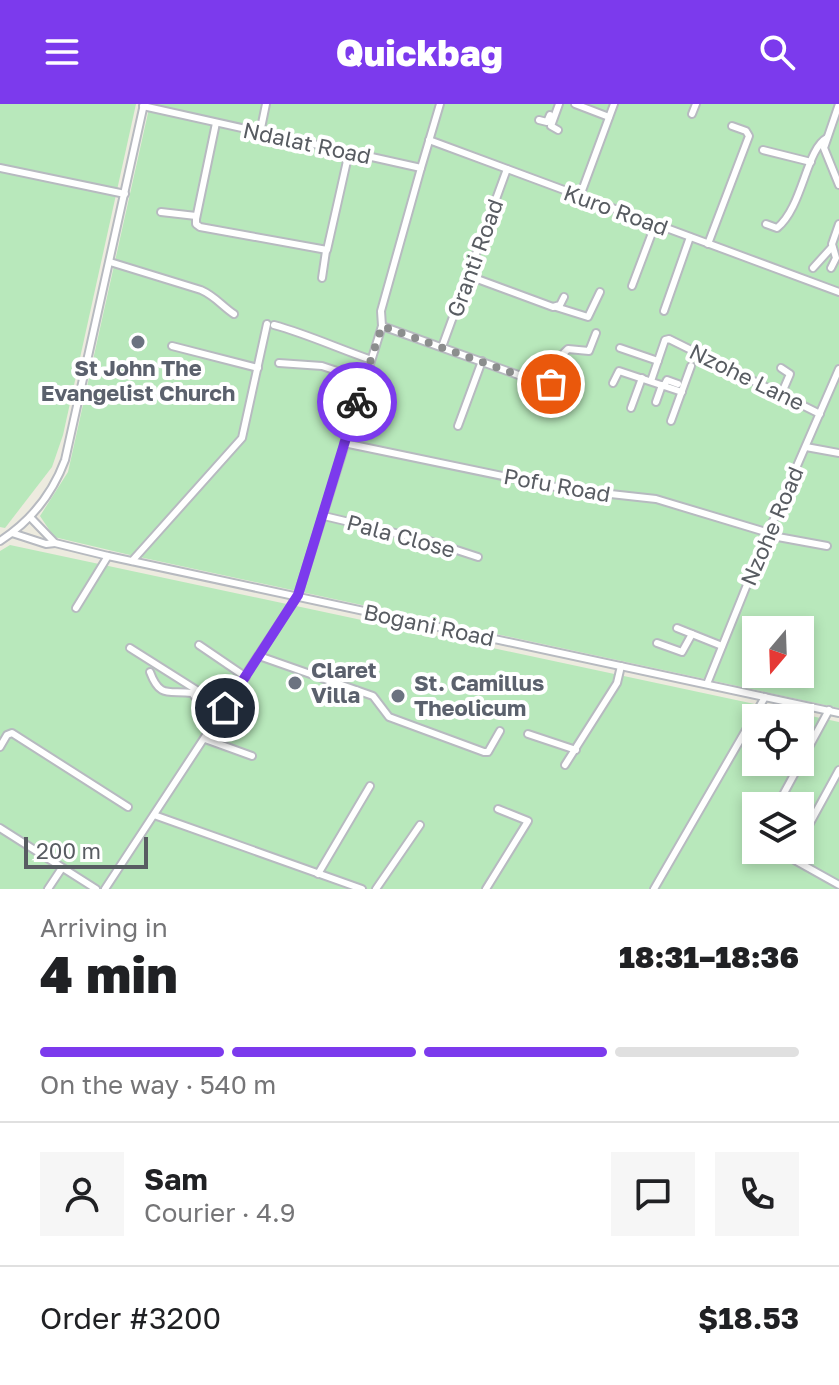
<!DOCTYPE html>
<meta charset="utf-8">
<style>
:root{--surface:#fff;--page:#f6f6f6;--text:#202124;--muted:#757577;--line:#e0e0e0;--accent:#7c3aed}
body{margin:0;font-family:"Golos Text",sans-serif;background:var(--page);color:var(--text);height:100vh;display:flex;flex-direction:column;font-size:30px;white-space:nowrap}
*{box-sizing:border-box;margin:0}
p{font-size:26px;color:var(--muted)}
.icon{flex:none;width:44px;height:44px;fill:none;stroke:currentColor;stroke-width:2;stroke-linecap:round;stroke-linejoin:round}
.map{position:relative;height:785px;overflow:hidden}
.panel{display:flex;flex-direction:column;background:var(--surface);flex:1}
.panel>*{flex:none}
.needle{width:52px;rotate:199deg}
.fabs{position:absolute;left:742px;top:512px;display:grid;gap:16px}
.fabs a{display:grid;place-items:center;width:72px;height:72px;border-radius:0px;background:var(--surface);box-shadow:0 4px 12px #0003;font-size:40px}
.scale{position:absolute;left:24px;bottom:20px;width:124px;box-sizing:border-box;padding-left:8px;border:4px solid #585c62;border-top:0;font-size:22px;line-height:28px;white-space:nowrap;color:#585c62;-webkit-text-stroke:6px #fff;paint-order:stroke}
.pin{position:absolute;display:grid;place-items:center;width:68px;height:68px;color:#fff;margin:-34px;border:4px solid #fff;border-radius:50%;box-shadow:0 2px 8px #0007}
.courier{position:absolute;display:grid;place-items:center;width:80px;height:80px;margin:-40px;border:6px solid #7c3aed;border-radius:50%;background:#fff;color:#222;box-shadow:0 2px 10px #0007}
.headline em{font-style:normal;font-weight:800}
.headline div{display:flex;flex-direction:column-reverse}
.headline{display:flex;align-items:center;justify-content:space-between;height:136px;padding:0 40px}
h1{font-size:52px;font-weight:800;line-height:60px}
.bar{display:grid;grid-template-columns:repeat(4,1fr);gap:12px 8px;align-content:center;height:96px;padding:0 40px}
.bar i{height:10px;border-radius:6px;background:var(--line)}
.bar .current{background:var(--accent)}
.bar p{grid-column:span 4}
.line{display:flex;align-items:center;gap:20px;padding:0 40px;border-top:2px solid var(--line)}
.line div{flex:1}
.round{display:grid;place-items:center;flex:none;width:84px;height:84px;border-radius:0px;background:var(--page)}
header{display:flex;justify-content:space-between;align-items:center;height:104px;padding:0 40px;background:var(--accent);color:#fff;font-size:36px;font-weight:800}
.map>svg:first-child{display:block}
.green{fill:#b8e8bb;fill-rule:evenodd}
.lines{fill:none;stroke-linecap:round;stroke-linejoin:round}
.minor-casing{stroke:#b7bac0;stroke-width:10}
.minor{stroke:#fff;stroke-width:6}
.done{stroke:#8c8e8e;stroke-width:8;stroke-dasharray:0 14.4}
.route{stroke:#7c3aed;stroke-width:10}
.worship-dot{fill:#6b7280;stroke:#fff;stroke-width:3}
.labels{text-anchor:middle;stroke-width:8;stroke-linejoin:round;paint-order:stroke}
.street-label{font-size:22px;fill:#585c62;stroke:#fff}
.worship-label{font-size:22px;font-weight:bold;fill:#5b616d;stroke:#fff;text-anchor:start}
</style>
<header><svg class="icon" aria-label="menu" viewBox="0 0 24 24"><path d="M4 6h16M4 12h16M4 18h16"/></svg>Quickbag<svg class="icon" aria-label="search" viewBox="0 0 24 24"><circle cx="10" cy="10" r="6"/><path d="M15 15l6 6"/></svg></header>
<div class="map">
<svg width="839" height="785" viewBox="0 0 839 785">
<rect width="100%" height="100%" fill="#edebdf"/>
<g class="green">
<path d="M 0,0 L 136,0 L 63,331 L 52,363 L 5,424 L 0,423 Z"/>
<path d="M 150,0 L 839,0 L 839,604 L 130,451 L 54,433 L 40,412 L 68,368 ZM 756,526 L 800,526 L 800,570 L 756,570 Z"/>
<path d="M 10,441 L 839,618 L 839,785 L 0,785 L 0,447 ZM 756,614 L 800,614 L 800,658 L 756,658 ZM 756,702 L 800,702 L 800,746 L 756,746 Z"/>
</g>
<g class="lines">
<defs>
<g id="minor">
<path d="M 575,0 L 609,13"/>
<path d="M 839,0 L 824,44 L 839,81"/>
<path d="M 143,2 L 421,64 L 440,0"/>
<path d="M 692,10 L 696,0"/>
<path d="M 539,16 L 547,18 L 550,11"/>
<path d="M 216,19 L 196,115 L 196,120 L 200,123 L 327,146 L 349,48"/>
<path d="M 558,26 L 551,22 L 559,0"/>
<path d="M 260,29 L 266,0"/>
<path d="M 429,36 L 839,188"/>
<path d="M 763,46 L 811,58"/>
<path d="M 0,64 L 125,90"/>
<path d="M 580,92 L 614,0"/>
<path d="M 161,108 L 196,112"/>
<path d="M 766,120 L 777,124 C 803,103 806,45 827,34"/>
<path d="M 708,140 L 749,32 L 746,27 L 732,22"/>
<path d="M 110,158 L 201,186 C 215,192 222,202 234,210"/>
<path d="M 813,164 L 832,143"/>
<path d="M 831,164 L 836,154 L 832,140 L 839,120"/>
<path d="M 469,172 L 553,203 L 560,201 L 564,193"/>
<path d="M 322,174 L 326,147"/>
<path d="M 632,182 L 655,121"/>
<path d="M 556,203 L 588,213 L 600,188"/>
<path d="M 664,207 L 690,133"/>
<path d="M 274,221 C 307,230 337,244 369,255"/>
<path d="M 382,222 L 549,282 C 559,272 556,254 568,245 L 589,247 L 596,229"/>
<path d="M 172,242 L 258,264"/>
<path d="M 442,243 L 507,65"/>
<path d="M 620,244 L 658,257"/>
<path d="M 279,259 L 322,262 L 346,270 L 348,273 L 339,302 L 325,308"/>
<path d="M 781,264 L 790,270 L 781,291"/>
<path d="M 651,277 L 665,236 L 669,235 L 820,310"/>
<path d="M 613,279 L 619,267 L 682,288"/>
<path d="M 664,282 L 667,276 L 678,280"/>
<path d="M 330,286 L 358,294"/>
<path d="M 656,298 L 662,281"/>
<path d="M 631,304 L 642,274"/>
<path d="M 671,317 L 691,262"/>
<path d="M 458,322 L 482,257"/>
<path d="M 344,339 L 565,385 L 656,395 L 769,429"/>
<path d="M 806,343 L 839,349"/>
<path d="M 324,412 L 429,437 L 478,453"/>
<path d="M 30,413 L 55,439 L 108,452 L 839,609"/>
<path d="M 12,429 L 46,440 L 55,439"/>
<path d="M 767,431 L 827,442"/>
<path d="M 0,437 C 31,417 52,391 65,356 L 144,0"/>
<path d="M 132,457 L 242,334 L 267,220"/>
<path d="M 76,504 L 108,452"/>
<path d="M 677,524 L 722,542"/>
<path d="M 657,539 L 682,548 L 692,530"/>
<path d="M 199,541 L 246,573"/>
<path d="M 130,544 L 225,604"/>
<path d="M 259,552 L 373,592 L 389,613 L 484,648 L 488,648 L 500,627"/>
<path d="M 150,568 C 160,595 169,586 192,589 L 206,607 L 219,614"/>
<path d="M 707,580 L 767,431 L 839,265"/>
<path d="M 528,630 L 576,646"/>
<path d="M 205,635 L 252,652"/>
<path d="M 0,643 L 7,631 L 12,629 L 128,703"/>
<path d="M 565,661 L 617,579 L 621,562"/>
<path d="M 777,702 L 829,606"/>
<path d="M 154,711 L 362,785"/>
<path d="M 810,719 L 839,666"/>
<path d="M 0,724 L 96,785"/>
<path d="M 780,748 L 839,781"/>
<path d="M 748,754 L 756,739"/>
<path d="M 318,770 L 370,682"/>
<path d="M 48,785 L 62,764"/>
<path d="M 105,785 L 298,491 L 382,222 L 381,207 L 421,64"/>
<path d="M 376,785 L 420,721"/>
<path d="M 486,785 L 528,717 L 498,705"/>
<path d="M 654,785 L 765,593"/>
</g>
</defs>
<use href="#minor" class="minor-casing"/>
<use href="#minor" class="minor"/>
</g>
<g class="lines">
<path class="done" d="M 357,298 L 382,222 L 546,281 L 551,280"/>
<path class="route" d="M 225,604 L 298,491 L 357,298"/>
</g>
<g class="worship-dot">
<circle cx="138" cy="238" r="8"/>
<circle cx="295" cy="579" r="8"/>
<circle cx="398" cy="592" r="8"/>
</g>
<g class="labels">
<g class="street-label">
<text transform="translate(307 39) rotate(12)" y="8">Ndalat Road</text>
<text transform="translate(616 106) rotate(20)" y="8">Kuro Road</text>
<text transform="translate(475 154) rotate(-70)" y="8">Granti Road</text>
<text transform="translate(747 273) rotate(26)" y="8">Nzohe Lane</text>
<text transform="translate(557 381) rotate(10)" y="8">Pofu Road</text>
<text transform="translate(772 422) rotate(-67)" y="8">Nzohe Road</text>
<text transform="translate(401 432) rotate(15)" y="8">Pala Close</text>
<text transform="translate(429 521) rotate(12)" y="8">Bogani Road</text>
</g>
<g class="worship-label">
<text x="138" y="272" text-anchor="middle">St John The<tspan x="138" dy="25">Evangelist Church</tspan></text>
<text x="311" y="574">Claret<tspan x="311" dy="25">Villa</tspan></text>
<text x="414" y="587">St. Camillus<tspan x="414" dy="25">Theolicum</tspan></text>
</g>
</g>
</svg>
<div class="fabs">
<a><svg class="needle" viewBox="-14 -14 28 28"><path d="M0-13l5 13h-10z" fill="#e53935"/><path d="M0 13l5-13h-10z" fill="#757577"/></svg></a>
<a><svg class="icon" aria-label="locate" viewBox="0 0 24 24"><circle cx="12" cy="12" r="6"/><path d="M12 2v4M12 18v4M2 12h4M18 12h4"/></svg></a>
<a><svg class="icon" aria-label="layers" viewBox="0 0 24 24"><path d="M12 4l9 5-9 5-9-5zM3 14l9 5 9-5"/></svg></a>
</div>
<div class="scale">200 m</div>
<div class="pin" style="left:551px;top:280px;background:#ea580c"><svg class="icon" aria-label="bag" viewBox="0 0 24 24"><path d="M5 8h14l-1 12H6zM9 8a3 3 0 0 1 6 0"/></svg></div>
<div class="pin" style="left:225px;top:604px;background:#1f2937"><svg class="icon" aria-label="home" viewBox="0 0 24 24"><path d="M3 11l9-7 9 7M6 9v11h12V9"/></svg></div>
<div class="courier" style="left:357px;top:298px"><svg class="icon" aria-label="bike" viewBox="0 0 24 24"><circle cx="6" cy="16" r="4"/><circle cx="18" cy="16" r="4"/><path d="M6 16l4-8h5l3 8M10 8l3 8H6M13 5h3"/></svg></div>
</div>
<section class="panel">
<div class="headline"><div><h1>4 min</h1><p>Arriving in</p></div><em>18:31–18:36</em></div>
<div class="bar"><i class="current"></i><i class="current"></i><i class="current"></i><i></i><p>On the way · 540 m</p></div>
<div class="line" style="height:144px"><a class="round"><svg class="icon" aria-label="person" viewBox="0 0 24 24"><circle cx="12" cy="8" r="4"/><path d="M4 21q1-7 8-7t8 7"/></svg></a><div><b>Sam</b><p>Courier · 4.9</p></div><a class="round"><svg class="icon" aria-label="chat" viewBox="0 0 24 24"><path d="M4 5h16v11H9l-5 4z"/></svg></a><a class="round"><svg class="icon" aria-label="phone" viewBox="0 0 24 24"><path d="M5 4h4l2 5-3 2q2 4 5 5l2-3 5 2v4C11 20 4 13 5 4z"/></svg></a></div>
<div class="line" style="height:104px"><div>Order #3200</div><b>$18.53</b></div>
</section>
